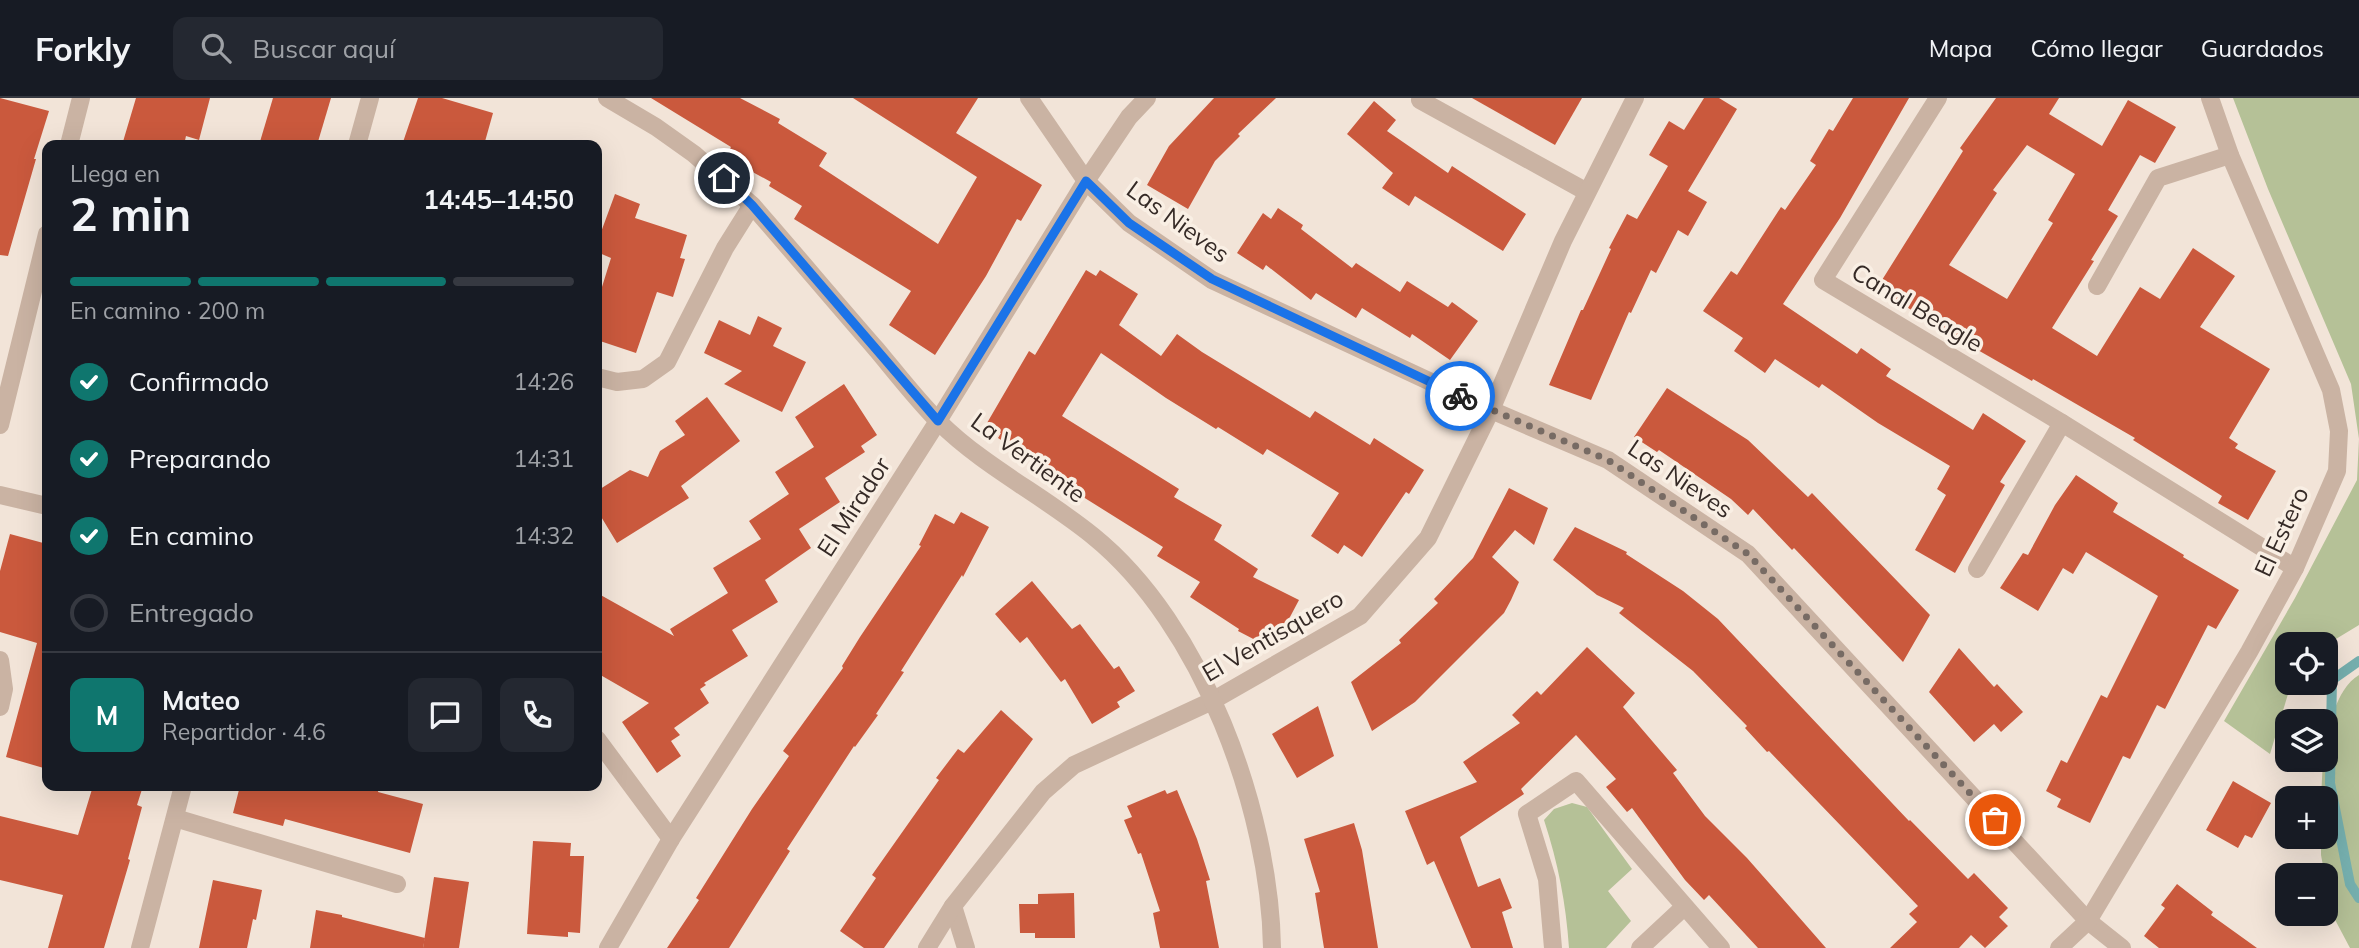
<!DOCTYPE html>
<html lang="es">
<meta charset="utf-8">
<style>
:root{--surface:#171b24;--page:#242831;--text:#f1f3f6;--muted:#9ea1a6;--line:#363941;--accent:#0f766e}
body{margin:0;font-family:Mulish,sans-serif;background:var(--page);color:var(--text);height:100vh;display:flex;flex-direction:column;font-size:26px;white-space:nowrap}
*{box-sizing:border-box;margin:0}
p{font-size:23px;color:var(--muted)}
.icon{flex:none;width:38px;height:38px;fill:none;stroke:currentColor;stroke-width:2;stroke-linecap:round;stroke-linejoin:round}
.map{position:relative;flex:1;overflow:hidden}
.drawer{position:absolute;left:42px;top:42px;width:560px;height:651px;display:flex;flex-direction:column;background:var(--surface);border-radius:14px;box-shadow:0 7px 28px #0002}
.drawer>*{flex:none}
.controls{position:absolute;left:2275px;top:534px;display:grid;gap:14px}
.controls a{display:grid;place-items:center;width:63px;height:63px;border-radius:14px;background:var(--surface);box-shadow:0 7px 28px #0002;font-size:35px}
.pin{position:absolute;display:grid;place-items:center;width:60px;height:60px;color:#fff;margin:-30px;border:4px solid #fff;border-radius:50%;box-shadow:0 2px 7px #0007}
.courier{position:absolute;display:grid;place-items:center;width:70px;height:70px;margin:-35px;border:5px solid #1a73e8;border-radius:50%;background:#fff;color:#222;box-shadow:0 2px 9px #0007}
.overview em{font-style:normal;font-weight:700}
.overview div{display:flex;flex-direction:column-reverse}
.overview{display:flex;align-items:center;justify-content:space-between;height:119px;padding:0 28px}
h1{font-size:46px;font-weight:700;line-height:52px}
.bar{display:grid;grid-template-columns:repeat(4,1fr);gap:10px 7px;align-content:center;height:84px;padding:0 28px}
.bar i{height:9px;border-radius:5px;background:var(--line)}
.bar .selected{background:var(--accent)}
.bar p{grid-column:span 4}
.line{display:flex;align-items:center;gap:18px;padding:0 28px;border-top:2px solid var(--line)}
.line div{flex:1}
.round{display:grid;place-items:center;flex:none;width:74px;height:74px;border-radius:14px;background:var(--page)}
ol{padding:0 28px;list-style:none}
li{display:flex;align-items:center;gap:21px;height:77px}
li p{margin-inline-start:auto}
li .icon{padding:7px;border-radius:50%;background:var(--accent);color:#fff;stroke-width:4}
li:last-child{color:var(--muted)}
li i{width:38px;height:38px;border:4px solid var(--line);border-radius:50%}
header{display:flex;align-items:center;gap:42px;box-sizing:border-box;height:98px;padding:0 35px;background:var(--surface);border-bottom:2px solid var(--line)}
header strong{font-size:33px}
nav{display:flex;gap:38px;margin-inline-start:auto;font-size:24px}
.search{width:490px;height:63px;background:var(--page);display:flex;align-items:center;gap:18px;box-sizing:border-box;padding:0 24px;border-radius:14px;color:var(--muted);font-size:26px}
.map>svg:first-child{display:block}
.green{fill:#b5c197}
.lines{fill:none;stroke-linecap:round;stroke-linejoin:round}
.stream{stroke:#76b0af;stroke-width:10}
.building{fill:#ca593d;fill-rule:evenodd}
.minor{stroke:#cab3a3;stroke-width:18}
.tertiary{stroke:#cab3a3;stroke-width:18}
.done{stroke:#776b64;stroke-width:7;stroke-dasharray:0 12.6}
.route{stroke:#1a73e8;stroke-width:9}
.labels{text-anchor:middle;stroke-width:7;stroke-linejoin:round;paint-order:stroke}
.street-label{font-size:24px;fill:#352a26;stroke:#f9efe4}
</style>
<header>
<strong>Forkly</strong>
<div class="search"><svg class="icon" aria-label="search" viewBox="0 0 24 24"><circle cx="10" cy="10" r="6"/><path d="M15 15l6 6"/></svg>Buscar aquí</div>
<nav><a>Mapa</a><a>Cómo llegar</a><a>Guardados</a></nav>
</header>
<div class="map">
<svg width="2359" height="850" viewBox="0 0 2359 850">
<rect width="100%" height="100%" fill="#f2e4d8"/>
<g class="green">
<path d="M 2233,0 L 2359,0 L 2359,527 L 2326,547 L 2287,546 L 2287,584 L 2296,585 L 2288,596 L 2270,656 L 2224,623 L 2295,500 L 2357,382 L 2359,341 L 2351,286 L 2268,91 Z"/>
<path d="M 2359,577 L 2359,850 L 2350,850 L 2332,816 L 2321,757 L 2321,739 L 2326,738 L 2326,700 L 2321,700 L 2323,662 L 2326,662 C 2326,635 2335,591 2359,577 Z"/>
<path d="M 1572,705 L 1587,709 L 1632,771 L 1608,793 L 1631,823 L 1606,850 L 1569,850 C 1566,805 1558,765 1544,722 L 1554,711 Z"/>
</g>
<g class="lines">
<path class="stream" d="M 2359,563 L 2332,582 L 2330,685 L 2350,786 L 2359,800"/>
</g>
<g class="building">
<path d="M 0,0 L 49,13 L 34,61 L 36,61 L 8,158 L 0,157 Z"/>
<path d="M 136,0 L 210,0 L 199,42 L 186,38 L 184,47 L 122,47 Z"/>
<path d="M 273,0 L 331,0 L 317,47 L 259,47 Z"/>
<path d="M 418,0 L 442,0 L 493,15 L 484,47 L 402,47 Z"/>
<path d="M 651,0 L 740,0 L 780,21 L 778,25 L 827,55 L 819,68 L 938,146 L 977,79 L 853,0 L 978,0 L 956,35 L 1042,87 L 1021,123 L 1017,121 L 986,178 L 935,257 L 889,227 L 911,193 L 794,121 L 802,108 L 769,88 L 771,84 L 725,59 L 731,49 Z"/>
<path d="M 1214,0 L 1276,0 L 1238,36 L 1240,38 L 1215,63 L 1188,111 L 1147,87 L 1169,48 Z"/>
<path d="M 1472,0 L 1582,0 L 1555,47 Z"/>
<path d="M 1704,0 L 1719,0 L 1737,11 L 1688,93 L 1707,104 L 1688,138 L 1678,132 L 1656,175 L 1651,172 L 1631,215 L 1629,214 L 1591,302 L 1549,287 L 1581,212 L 1583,212 L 1611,151 L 1609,150 L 1627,116 L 1637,121 L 1668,68 L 1649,57 L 1669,23 L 1684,32 Z"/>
<path d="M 1853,0 L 1909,0 L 1840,120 L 1783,206 L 1857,256 L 1861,250 L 1891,271 L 1886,278 L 1973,332 L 1983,315 L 2026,343 L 2000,384 L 2005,387 L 1955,475 L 1915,452 L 1946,397 L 1937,391 L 1950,368 L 1878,325 L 1822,286 L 1819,290 L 1775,261 L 1765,275 L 1734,253 L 1743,240 L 1703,213 L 1731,173 L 1737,177 L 1781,109 L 1785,112 L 1816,67 L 1810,63 L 1829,31 L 1833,33 Z"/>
<path d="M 1996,0 L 2059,0 L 2049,16 L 2102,48 L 2128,2 L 2176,29 L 2155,65 L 2140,57 L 2108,112 L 2118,118 L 2091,162 L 2094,163 L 2052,230 L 2097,258 L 2140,189 L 2160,201 L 2193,150 L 2235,178 L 2200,229 L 2270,271 L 2229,340 L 2238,346 L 2235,350 L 2276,373 L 2248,422 L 2218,405 L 2222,398 L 2133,342 L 2135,340 L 2033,281 L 2032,283 L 1941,231 L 1877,190 L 1963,53 L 1960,50 ZM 2027,47 L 2075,76 L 2048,122 L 2053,125 L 2007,201 L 1949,167 L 1997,95 L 1993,92 Z"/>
<path d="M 1374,3 L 1396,22 L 1387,33 L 1448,75 L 1452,68 L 1526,116 L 1503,153 L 1415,98 L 1409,108 L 1382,90 L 1393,75 L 1347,36 Z"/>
<path d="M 615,96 L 640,106 L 635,120 L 687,137 L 680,160 L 685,161 L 673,199 L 657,194 L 636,255 L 597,242 L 597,205 L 611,160 L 597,154 L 597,145 Z"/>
<path d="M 1278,110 L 1303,127 L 1301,131 L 1352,170 L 1356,165 L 1400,194 L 1407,183 L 1448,209 L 1452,204 L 1478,223 L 1450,262 L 1412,236 L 1410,240 L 1362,210 L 1356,220 L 1316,195 L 1311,202 L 1266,167 L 1263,172 L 1237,155 L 1263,115 L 1271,121 Z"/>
<path d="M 1086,172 L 1096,178 L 1100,172 L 1138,196 L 1119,227 L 1161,258 L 1177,236 L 1202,254 L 1310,320 L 1315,313 L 1370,347 L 1374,340 L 1424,372 L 1409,396 L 1406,394 L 1362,459 L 1344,447 L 1338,456 L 1311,438 L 1339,395 L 1267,351 L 1263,357 L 1218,329 L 1216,331 L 1166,300 L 1101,255 L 1062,318 L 1179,391 L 1174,399 L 1222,427 L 1214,442 L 1258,471 L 1253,479 L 1299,502 L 1282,534 L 1270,528 L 1261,545 L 1238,533 L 1239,531 L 1190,499 L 1200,484 L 1157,458 L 1163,449 L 1072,392 L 1074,390 L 998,340 L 1001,335 L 987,325 L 1029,253 L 1035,257 Z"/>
<path d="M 758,218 L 782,230 L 773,248 L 806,264 L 782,314 L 724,286 L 742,273 L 704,255 L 719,222 L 750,237 Z"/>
<path d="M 844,286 L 877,337 L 861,348 L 865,354 L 825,380 L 840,404 L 799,431 L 811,450 L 765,482 L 778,504 L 732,532 L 748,558 L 704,585 L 706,587 L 700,591 L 709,605 L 674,630 L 680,637 L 671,643 L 681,658 L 657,675 L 622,624 L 649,605 L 597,575 L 597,495 L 674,538 L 670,531 L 728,495 L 713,470 L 761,441 L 749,423 L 789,396 L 775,374 L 814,349 L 795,319 Z"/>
<path d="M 1667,290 L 1748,342 L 1808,399 L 1812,395 L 1930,517 L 1903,564 L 1794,450 L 1792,452 L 1753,411 L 1748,417 L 1731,401 L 1659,352 L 1657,354 L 1634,339 Z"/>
<path d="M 707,299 L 740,343 L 681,388 L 689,400 L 617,445 L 597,412 L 597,393 L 630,372 L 648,379 L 660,353 L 685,337 L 675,323 Z"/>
<path d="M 2076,377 L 2118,405 L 2113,414 L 2184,457 L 2183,459 L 2239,492 L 2216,531 L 2208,527 L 2165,611 L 2157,607 L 2130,661 L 2123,658 L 2090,725 L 2057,709 L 2061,701 L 2046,693 L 2061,662 L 2067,665 L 2101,597 L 2107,600 L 2158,498 L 2086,454 L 2073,476 L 2063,470 L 2038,513 L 2000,490 L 2023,455 L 2028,457 L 2055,407 Z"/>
<path d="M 1509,390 L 1548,410 L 1534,447 L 1515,432 L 1492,459 L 1519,484 L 1511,502 L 1504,515 L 1415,604 L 1372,633 L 1351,584 L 1401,545 L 1399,542 L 1438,505 L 1434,501 L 1473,460 Z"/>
<path d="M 961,414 L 989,429 L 963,479 L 962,477 L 901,573 L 904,574 L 876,616 L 878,617 L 855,649 L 854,648 L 787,751 L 790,753 L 729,850 L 667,850 L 699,802 L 696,800 L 752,711 L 789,658 L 783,653 L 843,570 L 842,568 L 860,539 L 921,448 L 919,447 L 935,416 L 954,426 Z"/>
<path d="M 1575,429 L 1627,454 L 1626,456 L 1683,493 L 1718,521 L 1909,723 L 1910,722 L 1968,781 L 1974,775 L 2008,810 L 1999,819 L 2008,828 L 1985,850 L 1971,837 L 1959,850 L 1890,850 L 1917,824 L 1909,816 L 1918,808 L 1769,653 L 1767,654 L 1745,630 L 1747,628 L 1693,573 L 1619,515 L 1624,510 L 1597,497 L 1553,462 Z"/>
<path d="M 10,436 L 47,446 L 47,671 L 6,659 L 37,545 L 0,534 L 0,473 Z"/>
<path d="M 1032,483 L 1072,531 L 1080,526 L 1114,571 L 1119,568 L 1135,593 L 1117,604 L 1120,609 L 1092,626 L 1065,581 L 1061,584 L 1027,539 L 1020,545 L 995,516 Z"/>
<path d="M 1587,549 L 1635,595 L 1623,609 L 1677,672 L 1673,675 L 1705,718 L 1747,760 L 1826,850 L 1758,850 L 1709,797 L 1704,802 L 1685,782 L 1632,710 L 1627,714 L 1606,689 L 1616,681 L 1576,637 L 1521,691 L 1524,696 L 1460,739 L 1478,789 L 1500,780 L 1512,810 L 1502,814 L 1513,850 L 1471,850 L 1434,763 L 1427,767 L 1405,713 L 1477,684 L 1463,664 L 1520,625 L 1512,617 L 1537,593 L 1541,597 Z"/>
<path d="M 1959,550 L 1994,589 L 1997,586 L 2023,614 L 2001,634 L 1994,626 L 1974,644 L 1929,594 Z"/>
<path d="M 1318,608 L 1334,658 L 1297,680 L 1272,636 Z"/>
<path d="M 1001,612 L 1033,641 L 884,850 L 864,850 L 840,833 L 876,780 L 872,777 L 939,682 L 936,680 L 958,651 L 964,655 Z"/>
<path d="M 2233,683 L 2271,705 L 2252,740 L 2245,737 L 2238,750 L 2206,732 Z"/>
<path d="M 93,688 L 143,688 L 137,707 L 142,709 L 128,761 L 130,762 L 104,850 L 48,850 L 63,797 L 0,782 L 0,718 L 78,737 Z"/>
<path d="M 240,688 L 379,688 L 378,694 L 423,706 L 410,755 L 285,721 L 283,728 L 233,715 Z"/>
<path d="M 1165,692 L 1167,696 L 1177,692 L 1197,741 L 1210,782 L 1206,783 L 1219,850 L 1160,850 L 1153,815 L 1160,813 L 1141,755 L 1138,756 L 1124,722 L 1132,719 L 1127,708 Z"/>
<path d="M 1354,725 L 1362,752 L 1378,850 L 1324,850 L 1315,795 L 1320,794 L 1304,741 Z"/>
<path d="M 533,743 L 571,745 L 570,758 L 584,758 L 580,835 L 568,834 L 568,839 L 527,836 Z"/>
<path d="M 434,779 L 469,784 L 459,850 L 423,850 Z"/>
<path d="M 213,782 L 262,792 L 256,822 L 253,821 L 247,850 L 199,850 Z"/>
<path d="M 2177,786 L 2213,814 L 2211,817 L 2257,850 L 2159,850 L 2144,838 L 2165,810 L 2161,807 Z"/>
<path d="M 1074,795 L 1075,840 L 1035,840 L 1035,835 L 1020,835 L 1019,806 L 1038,806 L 1038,796 Z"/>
<path d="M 316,812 L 342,817 L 342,819 L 425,840 L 423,850 L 310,850 Z"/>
</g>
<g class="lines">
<g class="minor">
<path d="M 1029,0 L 1086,83 L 1129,125 L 1212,182 L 1491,312 L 1608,362 L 1748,456 L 2088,823 L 2122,850"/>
<path d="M 1938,0 L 1823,182 L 2062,325 L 2295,470"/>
<path d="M 1420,2 L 1587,94"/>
<path d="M 69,47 L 81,0"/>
<path d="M 357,47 L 370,0"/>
<path d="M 2097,188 L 2158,80 L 2230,57"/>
<path d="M 597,279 L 617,284 L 643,281 L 667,264 L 725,150 L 752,107"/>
<path d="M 0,327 L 47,136"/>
<path d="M 0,397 L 47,408"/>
<path d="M 1977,471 L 2062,325"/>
<path d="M 0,562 L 4,591 L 0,609"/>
<path d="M 597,641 L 671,741"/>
<path d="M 175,720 L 397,786"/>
<path d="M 953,808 L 966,850"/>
<path d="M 140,850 L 183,688"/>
<path d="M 608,850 L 671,741 L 938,323 L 1086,83 L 1129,19 L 1147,0"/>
<path d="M 927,850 L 953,808 L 1043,694 L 1074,667 L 1212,603 L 1360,518 L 1428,440 L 1491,312 L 1563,143 L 1635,0"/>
<path d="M 1553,850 L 1547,781 L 1527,716 L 1576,683 L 1721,850"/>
<path d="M 1640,850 L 1684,809"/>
<path d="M 2059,850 L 2088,823 L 2249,554 L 2295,470 L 2337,373 L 2339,333 L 2331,292 L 2230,57 L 2210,0"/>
</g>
<path class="tertiary" d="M 607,0 L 656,29 L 694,56 L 752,107 C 794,155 835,204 877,252 C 897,276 917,302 939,324 C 983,368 1044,398 1093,438 C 1202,526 1270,712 1272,850"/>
</g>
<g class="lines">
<path class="done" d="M 1460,298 L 1608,362 L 1748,456 L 1995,722"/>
<path class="route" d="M 724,80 L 752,107 L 938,323 L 1086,83 L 1129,125 L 1212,181 L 1460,298"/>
</g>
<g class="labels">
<g class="street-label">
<text transform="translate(1178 124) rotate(36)" y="8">Las Nieves</text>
<text transform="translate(1917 210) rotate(31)" y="8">Canal Beagle</text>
<text transform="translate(1028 360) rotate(36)" y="8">La Vertiente</text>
<text transform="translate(1680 381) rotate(34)" y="8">Las Nieves</text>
<text transform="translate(854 409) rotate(-57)" y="8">El Mirador</text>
<text transform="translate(2282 434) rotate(-65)" y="8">El Estero</text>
<text transform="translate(1273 538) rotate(-30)" y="8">El Ventisquero</text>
</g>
</g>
</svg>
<div class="controls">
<a><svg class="icon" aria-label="locate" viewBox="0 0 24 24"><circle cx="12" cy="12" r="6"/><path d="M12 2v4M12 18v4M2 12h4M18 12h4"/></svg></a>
<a><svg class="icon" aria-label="layers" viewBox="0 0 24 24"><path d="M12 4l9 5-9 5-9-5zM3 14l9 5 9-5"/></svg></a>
<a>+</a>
<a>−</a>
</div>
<div class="pin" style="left:1995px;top:722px;background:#ea580c"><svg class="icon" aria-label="bag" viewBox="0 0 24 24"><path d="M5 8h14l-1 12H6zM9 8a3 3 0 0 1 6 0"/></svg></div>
<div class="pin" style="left:724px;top:80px;background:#1f2937"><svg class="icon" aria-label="home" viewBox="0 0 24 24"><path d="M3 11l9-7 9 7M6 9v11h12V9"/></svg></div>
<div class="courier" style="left:1460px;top:298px"><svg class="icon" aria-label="bike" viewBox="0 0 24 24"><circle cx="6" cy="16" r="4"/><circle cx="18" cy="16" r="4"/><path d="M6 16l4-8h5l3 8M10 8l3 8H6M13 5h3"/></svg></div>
<section class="drawer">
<div class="overview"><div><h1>2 min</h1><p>Llega en</p></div><em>14:45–14:50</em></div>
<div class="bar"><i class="selected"></i><i class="selected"></i><i class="selected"></i><i></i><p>En camino · 200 m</p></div>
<ol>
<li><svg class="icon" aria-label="check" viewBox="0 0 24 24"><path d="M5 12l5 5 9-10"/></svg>Confirmado<p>14:26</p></li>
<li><svg class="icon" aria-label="check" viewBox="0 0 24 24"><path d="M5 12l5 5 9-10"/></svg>Preparando<p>14:31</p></li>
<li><svg class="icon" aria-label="check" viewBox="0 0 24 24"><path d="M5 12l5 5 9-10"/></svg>En camino<p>14:32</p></li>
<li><i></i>Entregado</li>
</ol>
<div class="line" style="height:126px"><b class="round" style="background:var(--accent);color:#fff">M</b><div><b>Mateo</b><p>Repartidor · 4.6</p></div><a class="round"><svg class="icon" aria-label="chat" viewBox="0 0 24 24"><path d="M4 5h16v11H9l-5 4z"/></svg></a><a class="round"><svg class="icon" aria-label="phone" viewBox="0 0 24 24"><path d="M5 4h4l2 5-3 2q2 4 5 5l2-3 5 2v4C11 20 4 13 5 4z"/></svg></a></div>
</section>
</div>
